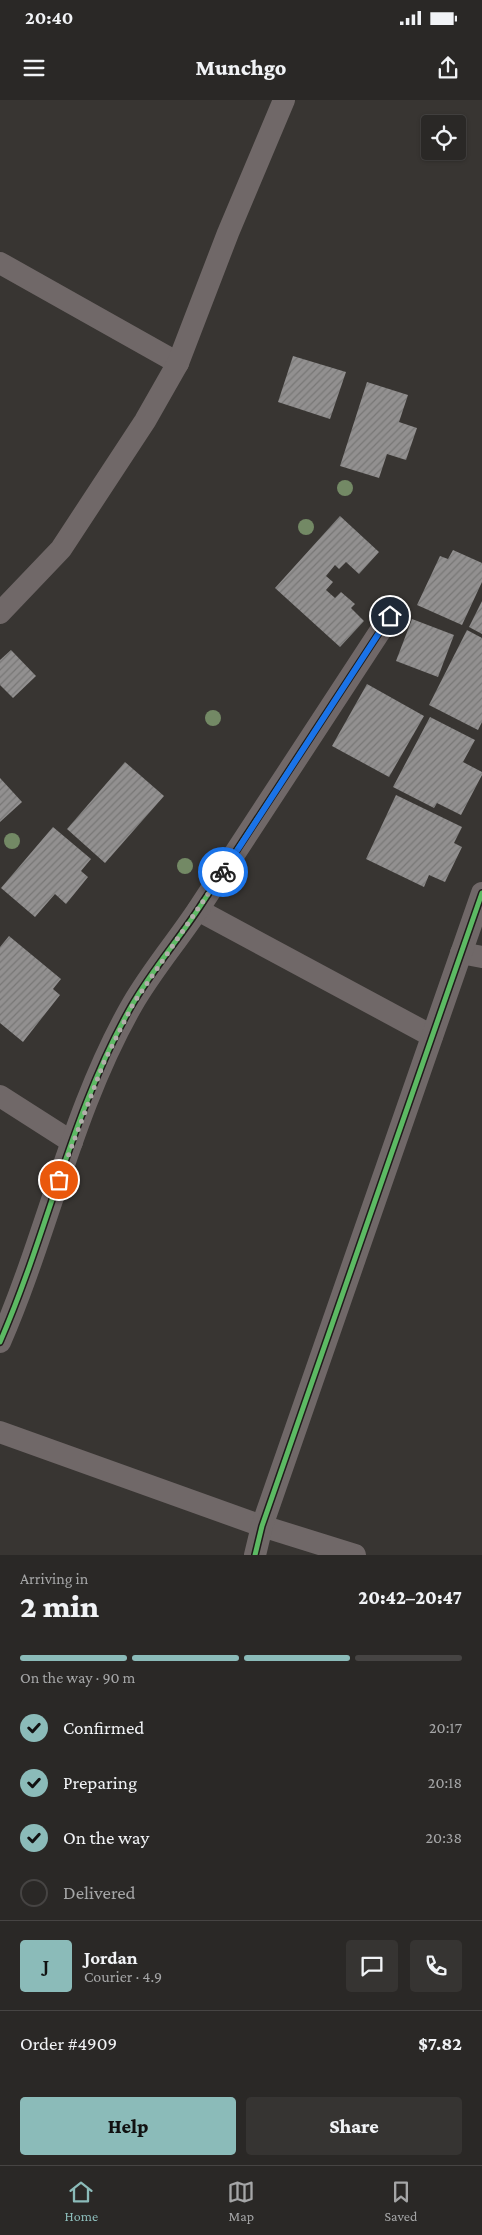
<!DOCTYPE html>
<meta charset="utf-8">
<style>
:root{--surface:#2a2826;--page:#363432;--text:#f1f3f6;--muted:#a5a6a7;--line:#464443;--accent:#8bbbb9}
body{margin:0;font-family:"Crimson Pro",serif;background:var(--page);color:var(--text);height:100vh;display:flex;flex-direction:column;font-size:19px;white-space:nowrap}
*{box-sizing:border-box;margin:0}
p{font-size:16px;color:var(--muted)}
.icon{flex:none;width:28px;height:28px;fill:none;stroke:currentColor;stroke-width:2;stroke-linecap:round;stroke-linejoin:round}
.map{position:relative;height:1455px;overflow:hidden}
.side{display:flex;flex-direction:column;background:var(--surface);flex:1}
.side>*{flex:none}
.tools{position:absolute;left:421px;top:15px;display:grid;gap:10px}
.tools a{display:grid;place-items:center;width:45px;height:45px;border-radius:5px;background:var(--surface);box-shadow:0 1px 4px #0004,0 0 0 1px var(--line);font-size:25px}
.pin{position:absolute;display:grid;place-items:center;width:42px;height:42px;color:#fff;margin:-21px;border:2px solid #fff;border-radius:50%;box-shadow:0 1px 5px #0007}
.courier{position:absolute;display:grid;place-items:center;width:50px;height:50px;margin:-25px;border:4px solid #1a73e8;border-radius:50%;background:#fff;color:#222;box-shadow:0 1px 6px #0007}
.headline em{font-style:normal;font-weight:800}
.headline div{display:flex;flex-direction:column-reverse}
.headline{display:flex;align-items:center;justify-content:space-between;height:85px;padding:0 20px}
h1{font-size:32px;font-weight:800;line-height:38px}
.bar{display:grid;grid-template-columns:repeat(4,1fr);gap:8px 5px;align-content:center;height:60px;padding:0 20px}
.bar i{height:6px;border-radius:4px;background:var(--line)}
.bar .on{background:var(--accent)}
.bar p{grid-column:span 4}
.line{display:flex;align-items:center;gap:12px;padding:0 20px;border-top:1px solid var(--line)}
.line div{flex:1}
.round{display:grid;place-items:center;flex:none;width:52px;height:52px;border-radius:5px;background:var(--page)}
ol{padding:0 20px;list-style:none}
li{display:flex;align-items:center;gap:15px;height:55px}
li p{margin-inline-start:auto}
li .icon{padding:5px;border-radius:50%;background:var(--accent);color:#111;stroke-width:4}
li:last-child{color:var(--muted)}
li i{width:28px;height:28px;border:2px solid var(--line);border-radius:50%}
.primary-button{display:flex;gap:10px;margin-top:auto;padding:10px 20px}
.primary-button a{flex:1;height:58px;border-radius:5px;background:var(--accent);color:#111;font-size:20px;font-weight:800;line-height:58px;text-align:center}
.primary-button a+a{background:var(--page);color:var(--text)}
.status{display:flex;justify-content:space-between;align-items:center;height:35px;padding:0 25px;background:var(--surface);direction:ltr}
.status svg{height:14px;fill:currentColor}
header{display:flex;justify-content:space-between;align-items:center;height:65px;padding:0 20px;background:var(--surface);font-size:22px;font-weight:800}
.dock{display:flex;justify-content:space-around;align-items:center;height:70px;border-top:1px solid var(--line);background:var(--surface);font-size:14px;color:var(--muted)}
.dock a{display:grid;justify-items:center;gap:2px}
.dock .on{color:var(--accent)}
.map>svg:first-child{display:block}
.building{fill:url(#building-hatch)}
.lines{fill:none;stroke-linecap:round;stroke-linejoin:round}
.street{stroke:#706868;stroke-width:22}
.cycleway-casing{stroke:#201d1b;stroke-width:8}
.cycleway{stroke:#5cba63;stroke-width:5}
.tree{fill:#738965}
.done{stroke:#b2afab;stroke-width:5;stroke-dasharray:0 9}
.route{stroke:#1a73e8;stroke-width:6}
</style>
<div class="status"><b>20:40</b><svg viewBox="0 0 49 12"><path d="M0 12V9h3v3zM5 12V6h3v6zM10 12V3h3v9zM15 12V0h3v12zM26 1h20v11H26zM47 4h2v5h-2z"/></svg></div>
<header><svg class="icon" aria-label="menu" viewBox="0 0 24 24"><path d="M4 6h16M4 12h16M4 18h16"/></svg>Munchgo<svg class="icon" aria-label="share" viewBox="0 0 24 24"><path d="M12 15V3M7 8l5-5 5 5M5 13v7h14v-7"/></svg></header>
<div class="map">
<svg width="482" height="1455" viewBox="0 0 482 1455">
<defs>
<pattern id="building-hatch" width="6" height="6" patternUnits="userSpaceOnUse" patternTransform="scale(1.25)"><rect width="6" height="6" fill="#929090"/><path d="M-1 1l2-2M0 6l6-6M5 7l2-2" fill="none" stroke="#787776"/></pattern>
</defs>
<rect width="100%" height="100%" fill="#383532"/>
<g class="building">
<path d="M 293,256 L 346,272 L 330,319 L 278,302 Z"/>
<path d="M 367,282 L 408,295 L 399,322 L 417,328 L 406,360 L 387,354 L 379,378 L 340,366 Z"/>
<path d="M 340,416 L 379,452 L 359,474 L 346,462 L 339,469 L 335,465 L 326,476 L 333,482 L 326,490 L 335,498 L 341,492 L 355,504 L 351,508 L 364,521 L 340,547 L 275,488 Z"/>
<path d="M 453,450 L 482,463 L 482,482 L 462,525 L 417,505 L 440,456 L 448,459 Z"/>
<path d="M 482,501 L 482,534 L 469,527 Z"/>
<path d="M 412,519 L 454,535 L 438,577 L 396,561 Z"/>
<path d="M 467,530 L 482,538 L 482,622 L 478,630 L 429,605 Z"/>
<path d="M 11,550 L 36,576 L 13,598 L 0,585 L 0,560 Z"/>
<path d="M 367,584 L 424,616 L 389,677 L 332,646 Z"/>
<path d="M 430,617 L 475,640 L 463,662 L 482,672 L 482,675 L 461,715 L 437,703 L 434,708 L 393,687 Z"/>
<path d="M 125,662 L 164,696 L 105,763 L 67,729 Z"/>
<path d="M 0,678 L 22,702 L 0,722 Z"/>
<path d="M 396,695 L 462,727 L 454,743 L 462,747 L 445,782 L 429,775 L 424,787 L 366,759 Z"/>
<path d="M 53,727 L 91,759 L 81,771 L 88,777 L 66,804 L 55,794 L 35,817 L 1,788 Z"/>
<path d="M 9,836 L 61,879 L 53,889 L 60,895 L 23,942 L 0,923 L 0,847 Z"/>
</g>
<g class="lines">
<g class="street">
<path d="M 0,163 L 178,263"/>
<path d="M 0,513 L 61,449 L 145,321 L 178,263 L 228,133 L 284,0"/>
<path d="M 198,810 L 432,936"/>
<path d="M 461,853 L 482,857"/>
<path d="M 0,996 L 72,1042"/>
<path d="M 0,1242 C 48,1132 72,1010 132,905 C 152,870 179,839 201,805 C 264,709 327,612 390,516"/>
<path d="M 0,1332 L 262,1426 L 355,1455"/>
<path d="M 255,1455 L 262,1426 L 482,793"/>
</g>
<defs>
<g id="cycleway">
<path d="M 0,1242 C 48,1132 72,1010 132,905 C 152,870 179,839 201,805 C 264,709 327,612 390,516"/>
<path d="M 255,1455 L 262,1426 L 482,793"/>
</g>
</defs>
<use href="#cycleway" class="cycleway-casing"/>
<use href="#cycleway" class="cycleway"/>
</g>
<g class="tree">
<circle cx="345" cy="388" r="8"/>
<circle cx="306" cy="427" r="8"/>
<circle cx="213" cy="618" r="8"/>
<circle cx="12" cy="741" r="8"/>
<circle cx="185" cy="766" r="8"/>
</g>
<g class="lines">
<path class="done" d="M 59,1080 L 104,962 L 133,904 L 223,772"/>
<path class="route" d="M 223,772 L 390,516"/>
</g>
</svg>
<div class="tools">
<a><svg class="icon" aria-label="locate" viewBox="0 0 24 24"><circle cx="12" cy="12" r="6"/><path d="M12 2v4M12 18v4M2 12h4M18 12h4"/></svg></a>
</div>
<div class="pin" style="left:59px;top:1080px;background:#ea580c"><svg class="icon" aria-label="bag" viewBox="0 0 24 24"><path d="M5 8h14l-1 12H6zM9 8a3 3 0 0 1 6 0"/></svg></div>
<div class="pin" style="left:390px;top:516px;background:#1f2937"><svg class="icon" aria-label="home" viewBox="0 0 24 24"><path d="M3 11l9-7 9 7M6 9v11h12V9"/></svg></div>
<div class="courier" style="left:223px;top:772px"><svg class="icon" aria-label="bike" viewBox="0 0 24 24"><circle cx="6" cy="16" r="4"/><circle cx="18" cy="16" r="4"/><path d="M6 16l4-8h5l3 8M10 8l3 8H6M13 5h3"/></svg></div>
</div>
<section class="side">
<div class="headline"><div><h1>2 min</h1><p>Arriving in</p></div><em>20:42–20:47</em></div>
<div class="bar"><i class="on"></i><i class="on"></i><i class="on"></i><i></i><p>On the way · 90 m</p></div>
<ol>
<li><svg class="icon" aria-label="check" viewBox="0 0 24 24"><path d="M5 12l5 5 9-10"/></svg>Confirmed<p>20:17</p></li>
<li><svg class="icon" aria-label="check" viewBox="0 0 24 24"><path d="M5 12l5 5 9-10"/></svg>Preparing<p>20:18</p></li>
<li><svg class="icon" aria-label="check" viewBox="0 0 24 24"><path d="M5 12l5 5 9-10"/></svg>On the way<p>20:38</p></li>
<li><i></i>Delivered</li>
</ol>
<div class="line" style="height:90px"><b class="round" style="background:var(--accent);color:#111">J</b><div><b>Jordan</b><p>Courier · 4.9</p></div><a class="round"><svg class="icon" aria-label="chat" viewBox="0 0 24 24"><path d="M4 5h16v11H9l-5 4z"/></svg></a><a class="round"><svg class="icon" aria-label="phone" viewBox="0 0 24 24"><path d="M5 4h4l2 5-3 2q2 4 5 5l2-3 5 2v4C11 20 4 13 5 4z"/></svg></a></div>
<div class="line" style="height:65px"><div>Order #4909</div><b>$7.82</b></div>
<div class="primary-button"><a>Help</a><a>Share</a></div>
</section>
<nav class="dock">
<a class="on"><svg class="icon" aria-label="home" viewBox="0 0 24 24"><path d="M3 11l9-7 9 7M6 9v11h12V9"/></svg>Home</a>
<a><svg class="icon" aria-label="map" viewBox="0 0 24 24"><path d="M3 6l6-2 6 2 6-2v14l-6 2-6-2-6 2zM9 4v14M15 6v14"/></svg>Map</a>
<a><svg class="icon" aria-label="saved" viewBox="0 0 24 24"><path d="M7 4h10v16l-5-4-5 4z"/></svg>Saved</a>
</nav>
